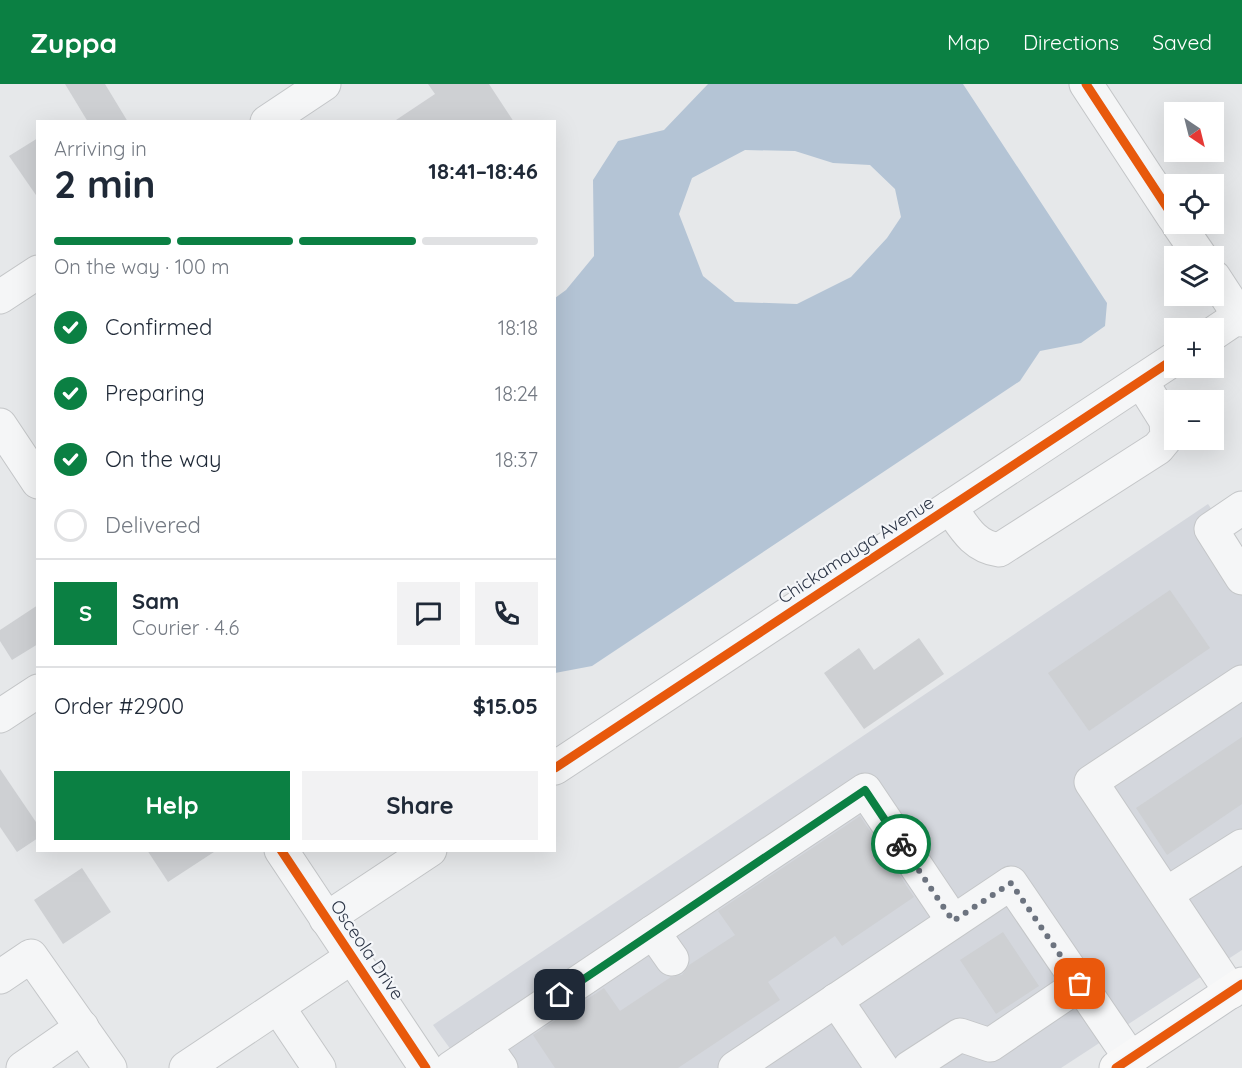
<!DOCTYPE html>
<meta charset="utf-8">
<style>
:root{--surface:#fff;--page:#f2f2f3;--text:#1f2937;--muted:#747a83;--line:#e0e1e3;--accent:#0b8043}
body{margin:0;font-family:Quicksand,sans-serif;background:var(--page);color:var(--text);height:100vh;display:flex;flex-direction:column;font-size:22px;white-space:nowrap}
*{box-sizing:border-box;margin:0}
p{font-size:20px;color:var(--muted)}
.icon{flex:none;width:33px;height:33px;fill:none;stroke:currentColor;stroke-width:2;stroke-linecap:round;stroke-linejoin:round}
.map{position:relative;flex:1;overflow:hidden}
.panel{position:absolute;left:36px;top:36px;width:520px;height:732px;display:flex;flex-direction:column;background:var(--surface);border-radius:0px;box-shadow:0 6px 24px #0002}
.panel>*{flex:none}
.needle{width:39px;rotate:145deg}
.tools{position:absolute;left:1164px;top:18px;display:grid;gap:12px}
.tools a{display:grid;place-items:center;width:60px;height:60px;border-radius:0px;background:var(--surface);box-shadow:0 6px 24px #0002;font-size:30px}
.pin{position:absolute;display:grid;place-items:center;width:51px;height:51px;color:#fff;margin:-26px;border-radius:12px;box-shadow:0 3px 9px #0006}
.courier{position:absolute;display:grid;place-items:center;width:60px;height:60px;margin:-30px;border:4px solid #0b8043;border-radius:50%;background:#fff;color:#222;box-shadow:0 2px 8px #0007}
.summary em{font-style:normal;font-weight:700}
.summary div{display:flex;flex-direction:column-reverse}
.summary{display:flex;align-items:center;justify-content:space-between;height:102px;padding:0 18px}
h1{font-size:39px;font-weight:700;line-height:45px}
.bar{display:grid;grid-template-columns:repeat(4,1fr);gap:9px 6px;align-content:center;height:72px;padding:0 18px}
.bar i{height:8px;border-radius:4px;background:var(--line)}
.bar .active{background:var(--accent)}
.bar p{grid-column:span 4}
.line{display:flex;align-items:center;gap:15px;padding:0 18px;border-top:2px solid var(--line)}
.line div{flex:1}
.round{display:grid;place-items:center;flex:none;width:63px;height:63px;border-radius:0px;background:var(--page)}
ol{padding:0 18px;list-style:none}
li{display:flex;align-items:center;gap:18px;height:66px}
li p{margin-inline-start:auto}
li .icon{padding:6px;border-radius:50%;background:var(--accent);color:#fff;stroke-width:4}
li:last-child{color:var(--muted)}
li i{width:33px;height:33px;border:3px solid var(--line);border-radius:50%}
.cta{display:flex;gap:12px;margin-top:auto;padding:12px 18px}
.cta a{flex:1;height:69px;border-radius:0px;background:var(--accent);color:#fff;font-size:24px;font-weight:700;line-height:69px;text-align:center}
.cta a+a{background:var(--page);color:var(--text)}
header{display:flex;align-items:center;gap:36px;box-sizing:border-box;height:84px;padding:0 30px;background:var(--accent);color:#fff}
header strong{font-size:28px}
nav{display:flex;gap:33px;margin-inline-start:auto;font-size:21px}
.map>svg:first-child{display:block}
.built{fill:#d4d7dd}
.water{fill:#b4c4d5;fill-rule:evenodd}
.building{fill:#ced0d3}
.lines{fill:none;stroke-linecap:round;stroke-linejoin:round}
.minor-casing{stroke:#c4c6c8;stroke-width:35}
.major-casing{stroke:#c2c5c8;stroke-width:35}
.minor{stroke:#f5f6f7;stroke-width:33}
.major{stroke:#f8f8f8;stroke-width:33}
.cycleway-casing{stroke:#f4f6f9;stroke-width:13}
.cycleway{stroke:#e8590c;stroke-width:9}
.done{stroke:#6c737f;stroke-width:6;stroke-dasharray:0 10.8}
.route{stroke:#0b8043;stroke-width:8}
.labels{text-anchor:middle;stroke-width:4.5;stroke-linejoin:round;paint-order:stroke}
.street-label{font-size:18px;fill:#2b3445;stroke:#f4f6f9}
</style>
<header>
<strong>Zuppa</strong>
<nav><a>Map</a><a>Directions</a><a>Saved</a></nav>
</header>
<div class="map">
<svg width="1242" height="984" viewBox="0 0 1242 984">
<rect width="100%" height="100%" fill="#e6e8ea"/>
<path class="built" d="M 1208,420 L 1242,470 L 1242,866 L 1061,984 L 464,984 L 433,941 Z"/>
<path class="water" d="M 708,0 L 963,0 L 1107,219 L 1105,242 L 1081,259 L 1040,267 L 1020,297 L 592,582 L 555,589 L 555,214 L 566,206 L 594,172 L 593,96 L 618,57 L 664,46 ZM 745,66 L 795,67 L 833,79 L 870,81 L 895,105 L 901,133 L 887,154 L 851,193 L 797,220 L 735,218 L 703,192 L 679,130 L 692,94 Z"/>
<g class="building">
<path d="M 65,0 L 105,0 L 128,38 L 88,38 Z"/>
<path d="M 428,0 L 489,0 L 514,38 L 393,38 L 435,10 Z"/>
<path d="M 38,54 L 38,114 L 9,72 Z"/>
<path d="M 1170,506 L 1210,564 L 1089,647 L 1048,589 Z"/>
<path d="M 38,521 L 38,560 L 12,576 L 0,557 L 0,546 Z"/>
<path d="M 919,554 L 944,590 L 864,645 L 824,589 L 859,564 L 874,586 Z"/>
<path d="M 1242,653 L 1242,720 L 1167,771 L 1136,724 Z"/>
<path d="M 0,685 L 38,741 L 38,754 L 17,768 L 0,743 Z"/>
<path d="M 860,732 L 914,813 L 842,862 L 835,852 L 768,898 L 780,916 L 678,984 L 555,984 L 533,951 L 604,904 L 620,927 L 671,893 L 682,891 L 689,881 L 735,851 L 718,827 Z"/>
<path d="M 147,766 L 217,766 L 168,798 Z"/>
<path d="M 82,784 L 111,828 L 63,860 L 34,816 Z"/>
<path d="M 1003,848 L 1039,902 L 996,930 L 960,876 Z"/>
</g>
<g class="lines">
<defs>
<g id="minor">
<path d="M 1086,0 L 1174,134"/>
<path d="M 267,38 L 324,0"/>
<path d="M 1178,140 L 1200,172"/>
<path d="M 1214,193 L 1242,236"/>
<path d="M 0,213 L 38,188"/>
<path d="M 1214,249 L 1242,230"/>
<path d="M 0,341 L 38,398"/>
<path d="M 950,423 C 964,443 973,462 999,466 L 1158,364 L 1167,353 L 1166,337 L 1141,297"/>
<path d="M 1242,424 L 1211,445 L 1242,494"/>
<path d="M 0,632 L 38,607"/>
<path d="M 555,684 L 1174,275"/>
<path d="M 281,766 L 426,984"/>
<path d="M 1166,810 L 1242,762"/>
<path d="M 326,835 L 430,766"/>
<path d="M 653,848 L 865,706 L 953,837"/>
<path d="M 0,893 L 31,872 L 110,984"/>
<path d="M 1231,908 L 1091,698 L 1242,598"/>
<path d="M 836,916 L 882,984"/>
<path d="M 278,923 L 319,984"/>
<path d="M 485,961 L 653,848 L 672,875"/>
<path d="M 23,984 L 82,943"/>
<path d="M 186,984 L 352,873"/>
<path d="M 451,984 L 485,961 L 501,984"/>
<path d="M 735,984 L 1011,799 L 1131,975"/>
<path d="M 909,984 L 960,951 L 990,961 L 1080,900"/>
</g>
<path id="major" d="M 1116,984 L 1242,900"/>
</defs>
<use href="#minor" class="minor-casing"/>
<use href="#major" class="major-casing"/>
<use href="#minor" class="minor"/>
<use href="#major" class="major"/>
<defs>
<g id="cycleway">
<path d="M 1086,0 L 1174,134"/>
<path d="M 555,684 L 1174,275"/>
<path d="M 281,766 L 426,984"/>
<path d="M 1116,984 L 1242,900"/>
</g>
</defs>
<use href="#cycleway" class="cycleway-casing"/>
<use href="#cycleway" class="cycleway"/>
</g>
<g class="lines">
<path class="done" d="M 901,760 L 953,837 L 1011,799 L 1080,900"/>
<path class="route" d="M 560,911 L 865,706 L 901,760"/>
</g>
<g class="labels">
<g class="street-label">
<text transform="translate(856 466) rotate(-33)" y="6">Chickamauga Avenue</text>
<text transform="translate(367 866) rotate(56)" y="6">Osceola Drive</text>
</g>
</g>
</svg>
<div class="tools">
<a><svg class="needle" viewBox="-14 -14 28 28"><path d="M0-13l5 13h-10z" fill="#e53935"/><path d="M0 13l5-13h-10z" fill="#747a83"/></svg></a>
<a><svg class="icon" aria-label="locate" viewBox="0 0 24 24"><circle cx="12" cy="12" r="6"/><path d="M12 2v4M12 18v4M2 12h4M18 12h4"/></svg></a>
<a><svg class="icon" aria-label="layers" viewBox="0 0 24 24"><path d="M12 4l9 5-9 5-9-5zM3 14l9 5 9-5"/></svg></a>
<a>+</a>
<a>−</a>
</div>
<div class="pin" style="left:1080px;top:900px;background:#ea580c"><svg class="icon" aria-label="bag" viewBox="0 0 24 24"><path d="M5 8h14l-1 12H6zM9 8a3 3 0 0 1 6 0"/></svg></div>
<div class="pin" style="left:560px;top:911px;background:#1f2937"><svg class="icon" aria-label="home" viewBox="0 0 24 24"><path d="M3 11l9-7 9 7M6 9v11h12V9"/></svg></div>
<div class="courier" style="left:901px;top:760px"><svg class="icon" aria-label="bike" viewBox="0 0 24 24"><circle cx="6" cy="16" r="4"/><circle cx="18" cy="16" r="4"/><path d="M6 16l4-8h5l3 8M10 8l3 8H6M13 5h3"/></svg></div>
<section class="panel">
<div class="summary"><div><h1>2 min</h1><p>Arriving in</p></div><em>18:41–18:46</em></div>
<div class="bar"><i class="active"></i><i class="active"></i><i class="active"></i><i></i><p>On the way · 100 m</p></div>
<ol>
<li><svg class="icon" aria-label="check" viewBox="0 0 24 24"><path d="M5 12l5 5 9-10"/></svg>Confirmed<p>18:18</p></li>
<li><svg class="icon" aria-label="check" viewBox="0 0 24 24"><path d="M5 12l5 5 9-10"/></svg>Preparing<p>18:24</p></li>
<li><svg class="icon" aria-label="check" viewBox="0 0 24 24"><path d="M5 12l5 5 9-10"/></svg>On the way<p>18:37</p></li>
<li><i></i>Delivered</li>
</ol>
<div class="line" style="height:108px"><b class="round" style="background:var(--accent);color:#fff">S</b><div><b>Sam</b><p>Courier · 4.6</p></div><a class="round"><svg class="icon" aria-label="chat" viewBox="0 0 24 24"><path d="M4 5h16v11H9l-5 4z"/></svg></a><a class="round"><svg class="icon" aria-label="phone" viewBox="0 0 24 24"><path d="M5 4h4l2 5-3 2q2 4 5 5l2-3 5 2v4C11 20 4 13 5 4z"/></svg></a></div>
<div class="line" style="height:78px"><div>Order #2900</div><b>$15.05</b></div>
<div class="cta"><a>Help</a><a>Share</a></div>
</section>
</div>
